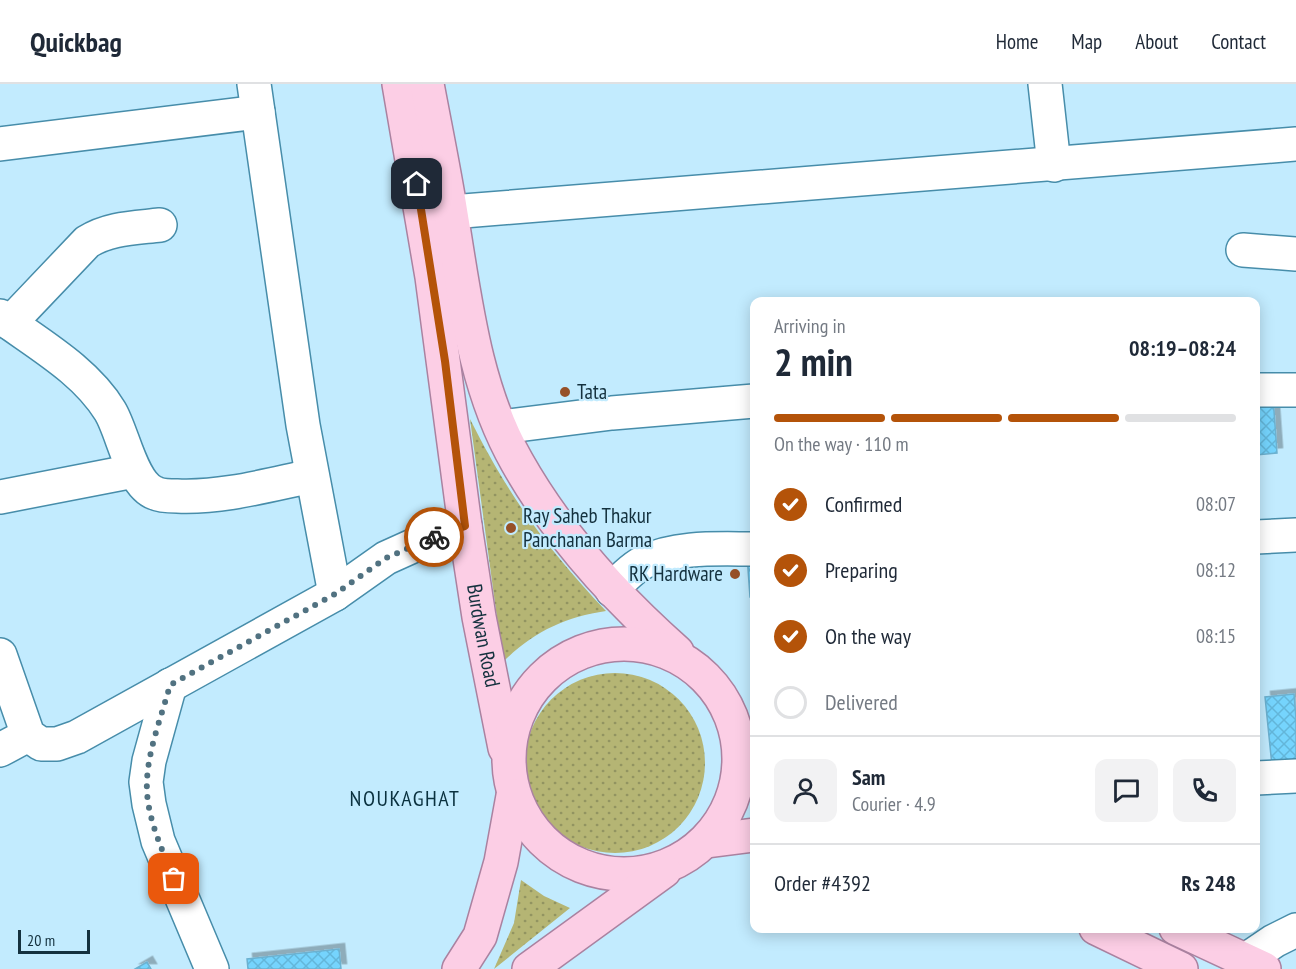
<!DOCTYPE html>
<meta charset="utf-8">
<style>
:root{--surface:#fff;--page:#f2f2f3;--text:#1f2937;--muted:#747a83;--line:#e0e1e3;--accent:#b45309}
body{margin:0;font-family:"PT Sans Narrow",sans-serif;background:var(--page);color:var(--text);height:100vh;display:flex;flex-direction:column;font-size:22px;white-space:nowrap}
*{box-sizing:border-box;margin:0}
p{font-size:20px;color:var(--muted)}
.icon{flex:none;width:33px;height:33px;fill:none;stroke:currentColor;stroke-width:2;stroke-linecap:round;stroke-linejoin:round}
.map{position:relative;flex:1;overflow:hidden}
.panel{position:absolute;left:750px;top:213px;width:510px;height:636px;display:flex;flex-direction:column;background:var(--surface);border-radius:12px;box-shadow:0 3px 15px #0003}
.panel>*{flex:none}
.scale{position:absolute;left:18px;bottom:15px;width:72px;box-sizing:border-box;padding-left:6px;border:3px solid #14313e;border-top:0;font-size:16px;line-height:21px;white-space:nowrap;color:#14313e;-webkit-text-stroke:4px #c2ebfe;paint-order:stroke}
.pin{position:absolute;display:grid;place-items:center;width:51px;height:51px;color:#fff;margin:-26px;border-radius:12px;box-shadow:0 3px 9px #0006}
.courier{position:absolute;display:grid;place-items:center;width:60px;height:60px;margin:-30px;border:4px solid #b45309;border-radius:50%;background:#fff;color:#222;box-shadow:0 2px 8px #0007}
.summary em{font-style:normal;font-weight:700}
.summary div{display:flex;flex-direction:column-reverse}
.summary{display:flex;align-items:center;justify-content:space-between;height:102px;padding:0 24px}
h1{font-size:39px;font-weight:700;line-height:45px}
.bar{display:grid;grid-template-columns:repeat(4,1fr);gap:9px 6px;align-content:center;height:72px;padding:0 24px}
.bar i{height:8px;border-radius:4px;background:var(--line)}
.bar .current{background:var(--accent)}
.bar p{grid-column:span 4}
.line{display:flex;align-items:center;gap:15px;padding:0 24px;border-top:2px solid var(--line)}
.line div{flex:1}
.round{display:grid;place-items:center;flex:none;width:63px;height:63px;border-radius:12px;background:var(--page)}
ol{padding:0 24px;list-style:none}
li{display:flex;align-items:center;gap:18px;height:66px}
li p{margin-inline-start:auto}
li .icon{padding:6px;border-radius:50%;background:var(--accent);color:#fff;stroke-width:4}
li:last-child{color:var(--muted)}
li i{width:33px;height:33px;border:3px solid var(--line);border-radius:50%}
header{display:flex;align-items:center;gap:36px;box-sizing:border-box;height:84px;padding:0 30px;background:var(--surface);border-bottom:2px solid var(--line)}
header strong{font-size:28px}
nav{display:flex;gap:33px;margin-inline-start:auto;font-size:21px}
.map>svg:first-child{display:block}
.grass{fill:url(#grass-dots)}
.building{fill:url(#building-cross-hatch);stroke:#6cb1d0;stroke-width:1.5;filter:url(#shadow)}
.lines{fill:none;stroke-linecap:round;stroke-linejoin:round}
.minor-casing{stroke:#478daa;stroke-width:36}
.major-casing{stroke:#aa82a0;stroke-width:36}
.minor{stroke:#fff;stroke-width:33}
.major{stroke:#fccee5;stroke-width:33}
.done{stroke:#517281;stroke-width:6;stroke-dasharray:0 10.8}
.route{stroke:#b45309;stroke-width:8}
.poi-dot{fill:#965028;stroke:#c2ebfe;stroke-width:2}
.labels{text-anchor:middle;stroke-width:4.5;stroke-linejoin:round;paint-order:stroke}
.poi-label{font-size:21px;fill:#14313e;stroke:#c2ebfe;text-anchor:start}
.street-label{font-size:21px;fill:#14313e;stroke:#c2ebfe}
.neighbourhood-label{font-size:22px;letter-spacing:1.5px;fill:#0a313f;stroke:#c2ebfe}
</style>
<header>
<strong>Quickbag</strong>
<nav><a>Home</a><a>Map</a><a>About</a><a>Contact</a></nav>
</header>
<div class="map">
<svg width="1296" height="885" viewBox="0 0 1296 885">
<defs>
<pattern id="grass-dots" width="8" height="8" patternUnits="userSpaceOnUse" patternTransform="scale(1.5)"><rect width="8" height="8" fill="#b5b574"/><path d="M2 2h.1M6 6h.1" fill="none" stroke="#929461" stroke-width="1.8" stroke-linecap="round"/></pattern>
<pattern id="building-cross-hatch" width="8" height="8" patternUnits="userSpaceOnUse" patternTransform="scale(1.5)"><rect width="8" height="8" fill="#74d4fd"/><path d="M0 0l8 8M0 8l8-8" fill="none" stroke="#64b6da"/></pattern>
<filter id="shadow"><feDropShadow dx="5.5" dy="-5.5" stdDeviation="0" flood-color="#0004"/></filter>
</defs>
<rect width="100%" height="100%" fill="#c2ebfe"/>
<g class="grass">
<path d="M 470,335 C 508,411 547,465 606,527 C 565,533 533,548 503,578 Z"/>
<circle cx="615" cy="679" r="90"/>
<path d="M 521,796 L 544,812 L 570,824 L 494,885 L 514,839 Z"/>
</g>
<g class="building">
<path d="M 1273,313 L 1277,369 L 1256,371 L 1256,314 Z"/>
<path d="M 747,471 L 754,471 L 754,513 L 750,513 Z"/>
<path d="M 1294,610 L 1296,634 L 1296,679 L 1272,682 L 1265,613 Z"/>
<path d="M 339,865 L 341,885 L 248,885 L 247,875 Z"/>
<path d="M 147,878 L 151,885 L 135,885 Z"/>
</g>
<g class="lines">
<defs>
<g id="minor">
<path d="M 254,0 L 303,341 L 335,510"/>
<path d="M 1045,0 L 1054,81"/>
<path d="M 0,60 L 258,28"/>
<path d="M 451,128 L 1296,60"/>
<path d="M 1243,166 L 1296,170"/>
<path d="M 0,232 C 38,260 85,286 110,327 C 123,348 131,400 155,409 C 161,412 170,412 177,412 C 223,414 268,401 312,392"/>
<path d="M 10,239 L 87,158 C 109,144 134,144 160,141"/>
<path d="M 1256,306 L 1296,306"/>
<path d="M 501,343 L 612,329 L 754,317"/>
<path d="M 0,413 L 134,387"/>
<path d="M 1256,453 L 1296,451"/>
<path d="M 612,506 C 621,496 631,485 644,478 C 677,462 718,465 754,465"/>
<path d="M 0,571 L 28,651 L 41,660 L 57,660 L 77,653 L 335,510 L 386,474 L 437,451 L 465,442"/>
<path d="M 170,601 L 149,677 L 146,698 L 149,720 L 158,757 L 212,885"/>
<path d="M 0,666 L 28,651"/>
<path d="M 1256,694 L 1296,692"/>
<path d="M 1246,876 L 1274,857 L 1296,846"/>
</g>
<g id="major">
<path id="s1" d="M 399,0 L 432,193 L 465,442 L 479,533 L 505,664"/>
<path d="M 427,0 C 435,43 444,86 451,130 C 465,214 474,303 517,378 C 558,451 616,514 677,568"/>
<circle cx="624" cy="675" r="115"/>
<path d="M 707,757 L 754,751"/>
<path d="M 1096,844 L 1181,885"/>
<path d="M 1176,844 L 1264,885"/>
<path d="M 459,885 L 480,852 L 501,778 L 513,712"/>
<path d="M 529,885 L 664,787"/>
</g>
</defs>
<use href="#minor" class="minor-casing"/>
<use href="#major" class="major-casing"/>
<use href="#minor" class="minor"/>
<use href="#major" class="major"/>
</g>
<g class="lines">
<path class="done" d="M 174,795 C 162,765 145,730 147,697 C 148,666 162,631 170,601 L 335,510 L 386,474 L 434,453"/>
<path class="route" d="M 417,100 L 445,277 L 465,442 L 434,453"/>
</g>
<g class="poi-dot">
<circle cx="565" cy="308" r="6"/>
<circle cx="511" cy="444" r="6"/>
<circle cx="735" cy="490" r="6"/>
</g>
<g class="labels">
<g class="poi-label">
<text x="577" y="315">Tata</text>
<text x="523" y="439">Ray Saheb Thakur<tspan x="523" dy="24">Panchanan Barma</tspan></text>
<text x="723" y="497" text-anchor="end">RK Hardware</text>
</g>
<g class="street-label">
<text dy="7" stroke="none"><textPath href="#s1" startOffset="558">Burdwan Road</textPath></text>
</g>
<g class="neighbourhood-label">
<text x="405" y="722">NOUKAGHAT</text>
</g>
</g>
</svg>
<div class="scale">20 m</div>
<div class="pin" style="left:174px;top:795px;background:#ea580c"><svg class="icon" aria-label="bag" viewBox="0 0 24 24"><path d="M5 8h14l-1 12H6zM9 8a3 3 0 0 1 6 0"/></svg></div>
<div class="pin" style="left:417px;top:100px;background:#1f2937"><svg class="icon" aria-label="home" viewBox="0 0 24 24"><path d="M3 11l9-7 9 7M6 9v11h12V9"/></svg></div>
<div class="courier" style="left:434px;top:453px"><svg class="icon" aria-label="bike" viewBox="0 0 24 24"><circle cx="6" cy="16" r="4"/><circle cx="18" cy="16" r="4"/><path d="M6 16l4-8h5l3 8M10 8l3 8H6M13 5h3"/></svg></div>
<section class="panel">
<div class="summary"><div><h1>2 min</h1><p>Arriving in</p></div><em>08:19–08:24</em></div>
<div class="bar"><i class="current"></i><i class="current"></i><i class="current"></i><i></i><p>On the way · 110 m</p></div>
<ol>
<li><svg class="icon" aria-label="check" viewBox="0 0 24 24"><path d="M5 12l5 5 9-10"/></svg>Confirmed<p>08:07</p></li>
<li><svg class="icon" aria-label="check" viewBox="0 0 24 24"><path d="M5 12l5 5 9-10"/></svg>Preparing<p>08:12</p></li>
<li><svg class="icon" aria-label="check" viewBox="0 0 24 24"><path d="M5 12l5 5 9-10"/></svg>On the way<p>08:15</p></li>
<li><i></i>Delivered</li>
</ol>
<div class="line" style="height:108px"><a class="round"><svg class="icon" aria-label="person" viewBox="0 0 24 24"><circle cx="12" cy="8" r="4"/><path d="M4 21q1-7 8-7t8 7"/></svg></a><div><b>Sam</b><p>Courier · 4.9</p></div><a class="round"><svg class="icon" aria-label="chat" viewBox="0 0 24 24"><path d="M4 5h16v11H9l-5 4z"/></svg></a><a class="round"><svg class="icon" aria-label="phone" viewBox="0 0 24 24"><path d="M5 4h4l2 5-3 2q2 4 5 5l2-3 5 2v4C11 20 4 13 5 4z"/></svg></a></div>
<div class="line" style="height:78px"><div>Order #4392</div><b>Rs 248</b></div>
</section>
</div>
